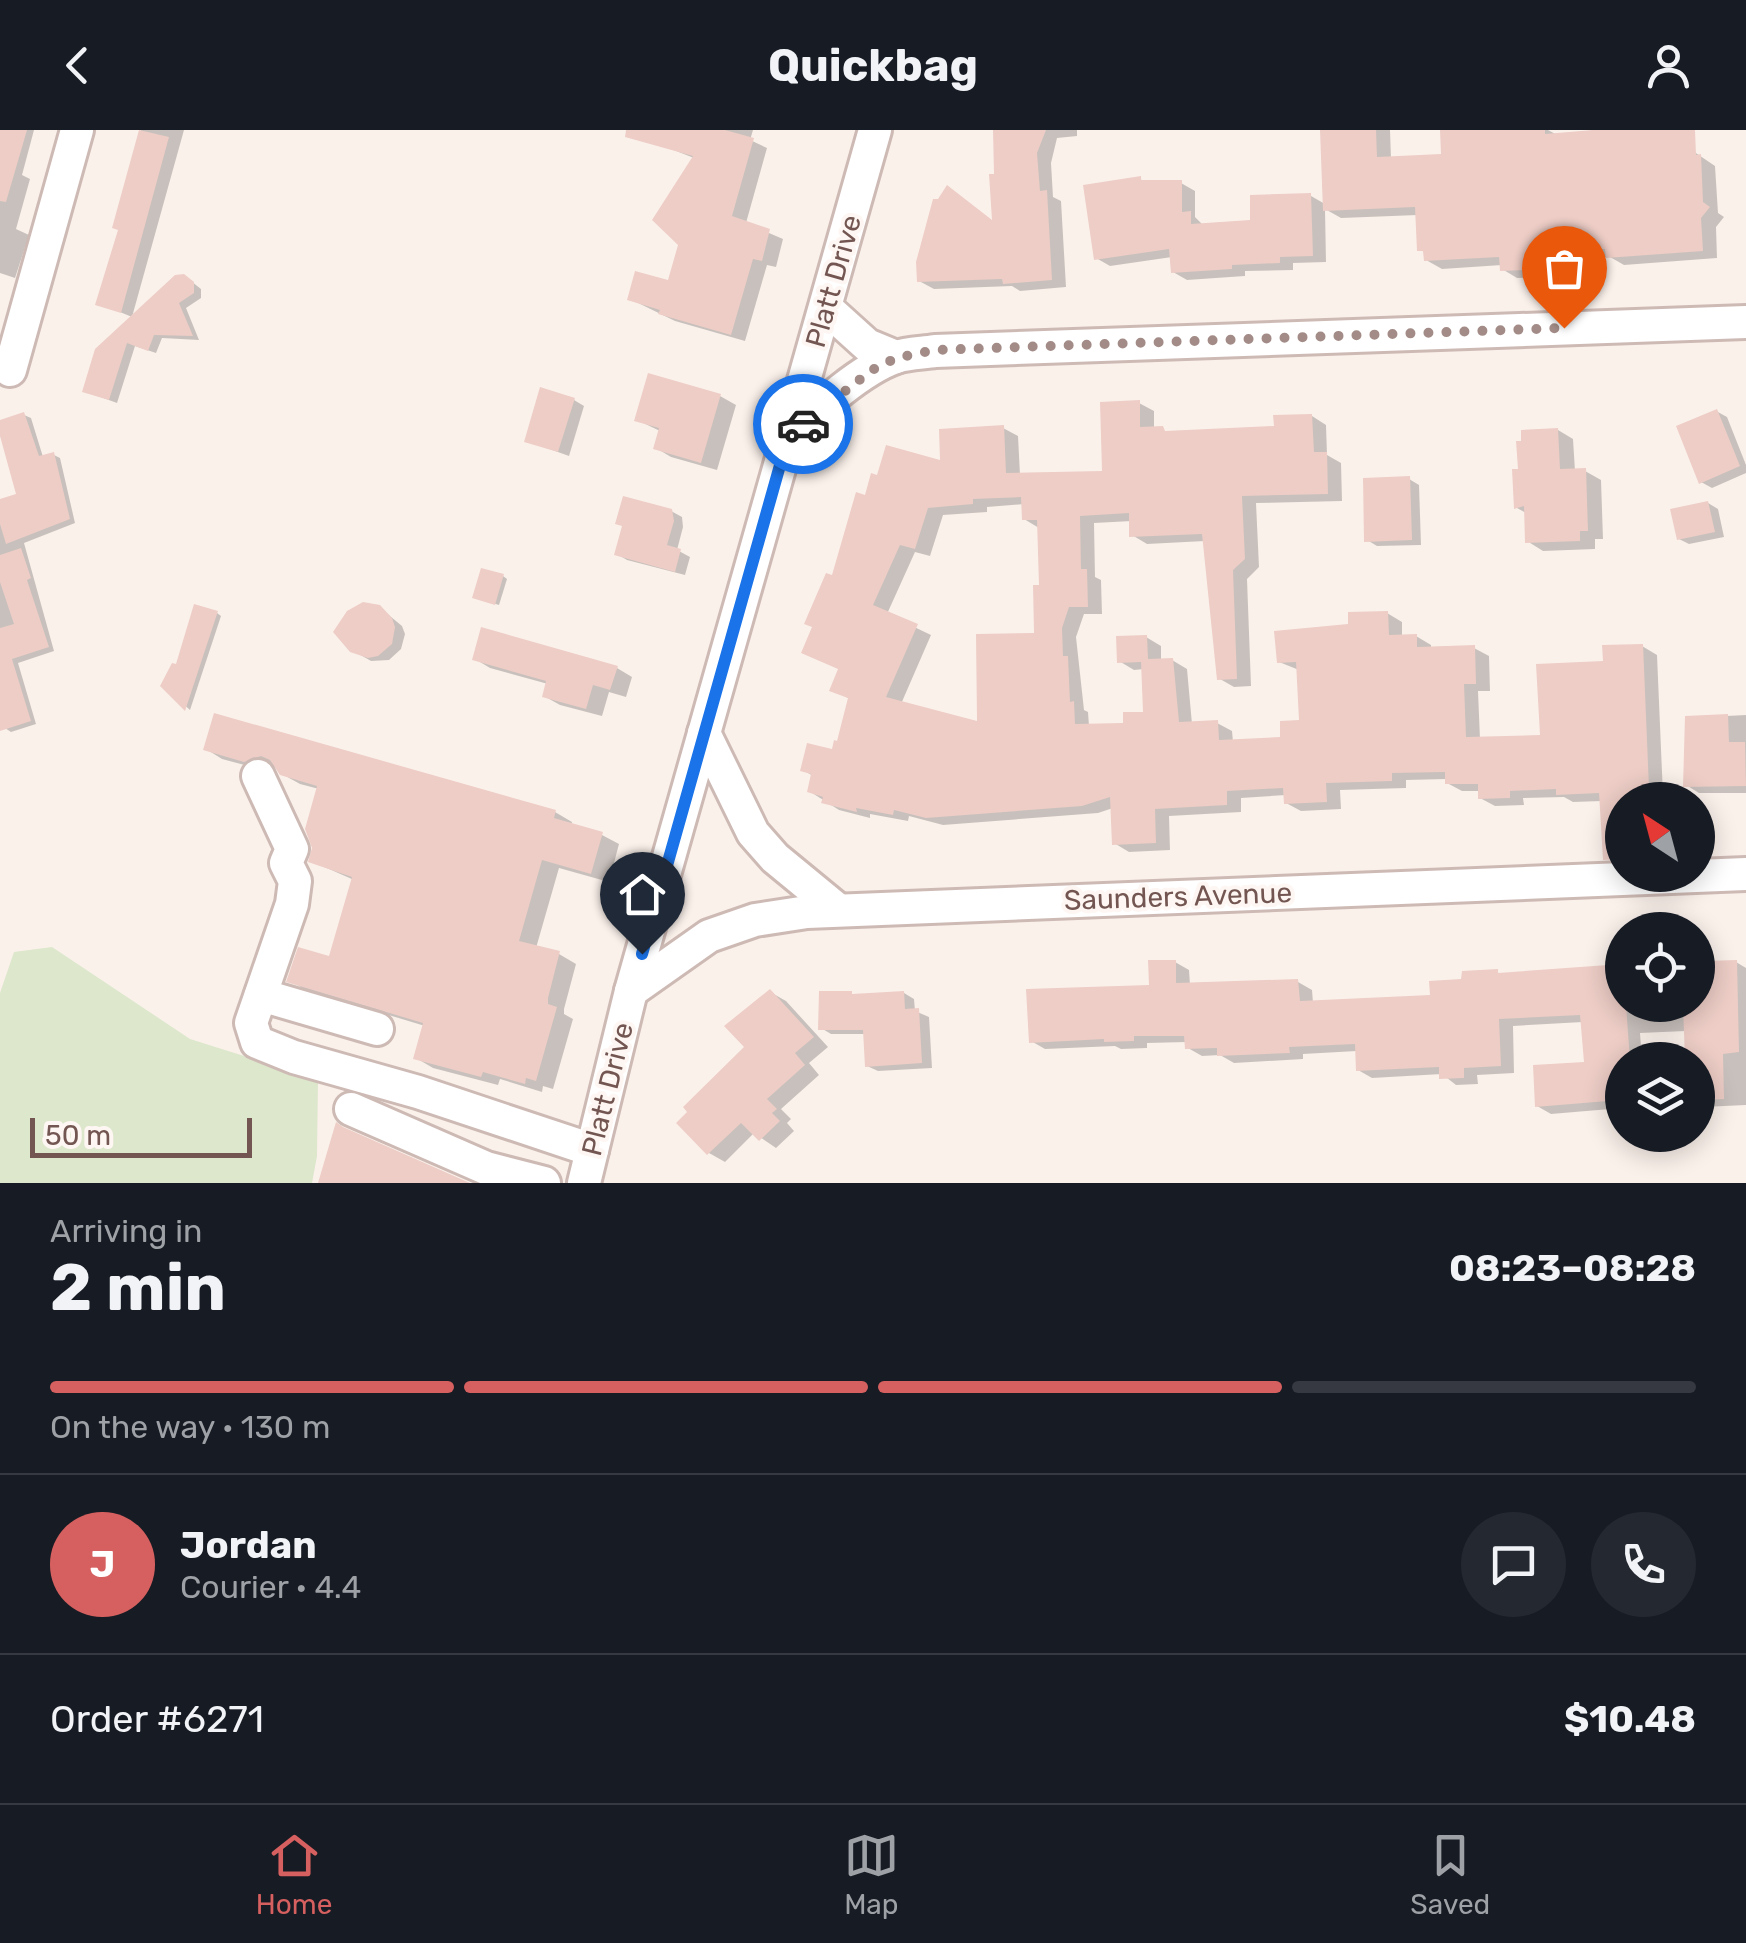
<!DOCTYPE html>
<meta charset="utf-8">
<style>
:root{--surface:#171b24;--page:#242831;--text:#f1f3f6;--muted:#9ea1a6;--line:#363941;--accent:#d6605f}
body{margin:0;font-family:Rubik,sans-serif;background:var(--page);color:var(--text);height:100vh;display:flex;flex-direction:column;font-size:38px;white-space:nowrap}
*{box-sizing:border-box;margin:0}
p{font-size:32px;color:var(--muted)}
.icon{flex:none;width:55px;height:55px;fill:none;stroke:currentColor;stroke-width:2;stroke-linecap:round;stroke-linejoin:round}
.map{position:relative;height:1053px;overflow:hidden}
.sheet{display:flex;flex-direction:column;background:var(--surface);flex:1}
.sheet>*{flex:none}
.needle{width:65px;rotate:324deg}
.fabs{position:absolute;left:1605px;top:652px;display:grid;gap:20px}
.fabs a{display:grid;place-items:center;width:110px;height:110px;border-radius:50%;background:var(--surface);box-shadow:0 5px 25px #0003;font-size:50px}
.scale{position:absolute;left:30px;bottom:25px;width:222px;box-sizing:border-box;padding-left:10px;border:5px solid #735651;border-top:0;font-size:28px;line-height:35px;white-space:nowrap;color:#735651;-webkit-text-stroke:8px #fdf6f2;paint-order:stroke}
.pin{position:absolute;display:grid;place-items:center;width:85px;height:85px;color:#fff;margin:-102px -42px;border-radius:50% 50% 50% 0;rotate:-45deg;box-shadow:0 0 10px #0007}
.pin .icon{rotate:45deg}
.courier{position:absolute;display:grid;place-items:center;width:100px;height:100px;margin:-50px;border:8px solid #1a73e8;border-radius:50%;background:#fff;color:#222;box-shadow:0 2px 12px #0007}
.head em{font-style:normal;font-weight:700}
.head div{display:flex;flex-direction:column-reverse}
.head{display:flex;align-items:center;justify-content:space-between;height:170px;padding:0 50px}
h1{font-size:65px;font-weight:700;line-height:75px}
.bar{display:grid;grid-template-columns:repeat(4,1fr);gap:15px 10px;align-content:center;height:120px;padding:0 50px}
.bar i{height:12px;border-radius:8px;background:var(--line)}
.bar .current{background:var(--accent)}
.bar p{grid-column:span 4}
.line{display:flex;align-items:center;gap:25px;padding:0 50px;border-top:2px solid var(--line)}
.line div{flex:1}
.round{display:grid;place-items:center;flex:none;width:105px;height:105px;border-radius:52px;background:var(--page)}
header{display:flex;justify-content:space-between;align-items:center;height:130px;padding:0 50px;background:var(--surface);font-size:45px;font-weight:700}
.tabs{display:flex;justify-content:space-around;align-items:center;height:140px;border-top:2px solid var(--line);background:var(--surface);font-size:28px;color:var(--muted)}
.tabs a{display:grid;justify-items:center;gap:5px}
.tabs .current{color:var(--accent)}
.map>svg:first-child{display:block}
.green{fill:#dce7cb}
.shadow{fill:#0003;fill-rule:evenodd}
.building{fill:#edcdc6;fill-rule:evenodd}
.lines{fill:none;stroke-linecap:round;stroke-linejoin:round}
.minor-casing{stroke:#cebab5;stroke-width:38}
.minor{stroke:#fff;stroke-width:32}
.done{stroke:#a38c87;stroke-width:10;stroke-dasharray:0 18}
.route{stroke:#1a73e8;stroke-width:12}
.labels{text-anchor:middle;stroke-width:8;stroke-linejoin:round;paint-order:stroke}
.street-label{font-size:28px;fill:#735651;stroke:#fdf6f2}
</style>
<header><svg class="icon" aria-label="back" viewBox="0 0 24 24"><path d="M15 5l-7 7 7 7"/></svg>Quickbag<svg class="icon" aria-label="person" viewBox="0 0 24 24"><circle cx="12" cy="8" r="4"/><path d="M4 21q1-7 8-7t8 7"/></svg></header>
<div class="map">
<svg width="1746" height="1053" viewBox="0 0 1746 1053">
<rect width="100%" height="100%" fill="#fbf1eb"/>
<path class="green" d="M 52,817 L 190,909 L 318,949 L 317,1026 L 312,1053 L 0,1053 L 0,863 L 14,822 Z"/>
<g class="shadow">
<path d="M 5,0 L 34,0 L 22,45 L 30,49 L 16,99 L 29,105 L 15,148 L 0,143 L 0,19 Z"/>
<path d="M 141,0 L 184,0 L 132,187 L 98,173 L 121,101 L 127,50 Z"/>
<path d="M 666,0 L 753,0 L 750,10 L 767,18 L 746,93 L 783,109 L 776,137 L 767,135 L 745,211 L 675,191 L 630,169 L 670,153 L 681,114 L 694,28 L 661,15 Z"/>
<path d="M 995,0 L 1077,0 L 1077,6 L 1057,8 L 1051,33 L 1053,67 L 1061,71 L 1066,157 L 1020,161 L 1012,156 L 934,159 L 919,151 L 995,92 Z"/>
<path d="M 1322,0 L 1390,0 L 1391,29 L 1443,27 L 1442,0 L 1548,0 L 1559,6 L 1595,0 L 1662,0 L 1715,36 L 1718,83 L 1724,87 L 1716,97 L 1717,128 L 1624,135 L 1610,127 L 1570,129 L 1570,134 L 1542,135 L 1543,147 L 1517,148 L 1502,139 L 1502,135 L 1442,139 L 1426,130 L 1426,123 L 1419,119 L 1418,85 L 1341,88 L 1325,79 L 1326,132 L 1293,133 L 1293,140 L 1245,141 L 1245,146 L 1187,150 L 1173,142 L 1172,127 L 1110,136 L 1096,128 L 1140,49 L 1147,53 L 1181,53 L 1195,61 L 1195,87 L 1204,96 L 1253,93 L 1311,66 L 1325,74 Z"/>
<path d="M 187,148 L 201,159 L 201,168 L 186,178 L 199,210 L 162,208 L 156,223 L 135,216 L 117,273 L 84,261 L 97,221 Z"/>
<path d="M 720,266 L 736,275 L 717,340 L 671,327 L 656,318 L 660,301 L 637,290 Z"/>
<path d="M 574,270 L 584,276 L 569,326 L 527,311 Z"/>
<path d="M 1139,273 L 1154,281 L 1154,299 L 1170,303 L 1276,298 L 1312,286 L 1326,295 L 1327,325 L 1341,333 L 1342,371 L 1256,373 L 1259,437 L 1247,449 L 1251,556 L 1234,557 L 1220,549 L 1205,411 L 1147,414 L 1132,405 L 1132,391 L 1094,393 L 1095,447 L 1101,450 L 1102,484 L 1084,484 L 1076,507 L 1084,580 L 1088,582 L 1089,596 L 1126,595 L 1146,584 L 1144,539 L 1134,540 L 1119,531 L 1146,507 L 1161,516 L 1161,531 L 1172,530 L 1187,539 L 1192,594 L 1217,593 L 1232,601 L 1233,612 L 1283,609 L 1301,592 L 1299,540 L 1279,532 L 1351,496 L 1387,483 L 1402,492 L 1402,507 L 1416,506 L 1431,515 L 1431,519 L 1474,518 L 1489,526 L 1490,561 L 1478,561 L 1480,609 L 1543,607 L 1606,533 L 1642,516 L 1657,525 L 1663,665 L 1648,666 L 1649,670 L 1622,670 L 1622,702 L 1618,703 L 1602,671 L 1573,672 L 1564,667 L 1523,668 L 1524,675 L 1495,676 L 1480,668 L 1480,661 L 1462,661 L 1447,653 L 1447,649 L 1406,650 L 1406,658 L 1340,660 L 1341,679 L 1301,681 L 1286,673 L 1286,665 L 1241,668 L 1241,682 L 1169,686 L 1170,720 L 1129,722 L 1114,713 L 1113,678 L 1098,683 L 943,695 L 909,686 L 908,691 L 870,684 L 870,688 L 839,680 L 809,661 L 813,646 L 803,640 L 834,622 L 839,614 L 850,569 L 833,560 L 841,540 L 834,449 L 867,368 L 943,333 L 1003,298 L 1018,306 L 1020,345 L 1105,343 ZM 1024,374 L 1024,389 L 1039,398 L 1042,457 L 1037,505 L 980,594 L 901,574 L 931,505 L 887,484 L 915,422 L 930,426 L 943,385 L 987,382 L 987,377 Z"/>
<path d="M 1716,281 L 1727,287 L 1746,335 L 1746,343 L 1712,358 L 1701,352 Z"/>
<path d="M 24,285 L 31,288 L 43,327 L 54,325 L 60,328 L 75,393 L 24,413 L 54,521 L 18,533 L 36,594 L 11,602 L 5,598 L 0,582 L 0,372 L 19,366 L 0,292 Z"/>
<path d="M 1558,300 L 1573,309 L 1575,341 L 1585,341 L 1601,350 L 1603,409 L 1595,409 L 1595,419 L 1543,421 L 1527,411 L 1526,383 L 1517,378 L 1521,341 Z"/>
<path d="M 1409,349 L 1419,355 L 1421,415 L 1377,416 L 1367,410 Z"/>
<path d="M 1708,373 L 1718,379 L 1724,407 L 1689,414 L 1679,409 Z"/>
<path d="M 671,381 L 682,387 L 683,397 L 677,420 L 690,427 L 685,445 L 627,430 L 617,424 Z"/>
<path d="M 503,446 L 507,449 L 499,475 L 480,469 Z"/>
<path d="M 379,477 L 402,496 L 405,504 L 401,519 L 389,530 L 371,531 L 352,520 Z"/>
<path d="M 217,483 L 221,486 L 190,580 L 163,555 Z"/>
<path d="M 475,529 L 617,538 L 632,547 L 626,567 L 609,562 L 602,586 L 560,575 L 544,566 L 548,554 L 490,538 Z"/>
<path d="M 1746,585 L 1746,663 L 1699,663 L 1686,655 L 1687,588 Z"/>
<path d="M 215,586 L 555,682 L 572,692 L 571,696 L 602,705 L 619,714 L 609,752 L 559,738 L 536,818 L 559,824 L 576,834 L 564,879 L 564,884 L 573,889 L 553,959 L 543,956 L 542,962 L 500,949 L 498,955 L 433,938 L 416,928 L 425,896 L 306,860 L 289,850 L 331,829 L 354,750 L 311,731 L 319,659 L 300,654 L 282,644 L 277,636 L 263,640 L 222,629 L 206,619 Z"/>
<path d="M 1175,832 L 1189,840 L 1190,855 L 1298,852 L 1312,860 L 1313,873 L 1432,867 L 1464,851 L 1497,842 L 1502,845 L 1622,837 L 1622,875 L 1698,875 L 1698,845 L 1736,832 L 1746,838 L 1746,975 L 1703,977 L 1698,974 L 1698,930 L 1688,930 L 1686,901 L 1640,903 L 1642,930 L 1622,930 L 1622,978 L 1551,984 L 1537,976 L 1587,935 L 1583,892 L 1513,896 L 1514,943 L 1477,945 L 1478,954 L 1456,955 L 1442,944 L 1372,948 L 1358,940 L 1357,921 L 1303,924 L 1303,929 L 1234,933 L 1220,925 L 1202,926 L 1188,918 L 1187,912 L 1147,913 L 1147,918 L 1121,919 L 1115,916 L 1045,919 L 1031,911 L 1151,857 Z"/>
<path d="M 770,862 L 786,871 L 828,917 L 809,933 L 819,945 L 781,979 L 791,989 L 787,993 L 794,1001 L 776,1018 L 754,1003 L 725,1032 L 709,1023 L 680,993 L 747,917 Z"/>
<path d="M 904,863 L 914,869 L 915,881 L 929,887 L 932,938 L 878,941 L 867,936 L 866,904 L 831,904 L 821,898 L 856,866 Z"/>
</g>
<g class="building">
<path d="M 0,0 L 27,0 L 6,72 L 0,71 Z"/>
<path d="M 139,0 L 169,7 L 121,183 L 95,175 L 118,100 L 112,98 Z"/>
<path d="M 626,0 L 725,0 L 754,8 L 732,86 L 770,99 L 762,131 L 753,129 L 731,205 L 658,184 L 660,180 L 627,170 L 635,141 L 668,150 L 678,115 L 652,90 L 693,26 L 625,7 Z"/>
<path d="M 993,0 L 1046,0 L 1037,23 L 1040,61 L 1047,60 L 1052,150 L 1003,154 L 1002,149 L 917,152 L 916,132 L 933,69 L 938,69 L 947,55 L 992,90 L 989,44 L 994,44 Z"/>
<path d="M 1320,0 L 1376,0 L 1377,27 L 1441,24 L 1440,0 L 1545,0 L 1545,4 L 1593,0 L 1695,0 L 1696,25 L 1701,24 L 1703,72 L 1710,77 L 1701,88 L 1703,121 L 1606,128 L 1605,119 L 1556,121 L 1556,127 L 1528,128 L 1528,140 L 1500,141 L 1499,127 L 1424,131 L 1423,121 L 1417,121 L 1415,77 L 1323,81 Z"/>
<path d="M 1141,46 L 1141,50 L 1182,50 L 1182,82 L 1191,81 L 1191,94 L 1250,90 L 1250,65 L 1311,63 L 1313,126 L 1280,127 L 1280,133 L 1232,135 L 1232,139 L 1171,143 L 1169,119 L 1094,130 L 1083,55 Z"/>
<path d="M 184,144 L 194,152 L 194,163 L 179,173 L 193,206 L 154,205 L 148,221 L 127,213 L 109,270 L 82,262 L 95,219 L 175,145 Z"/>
<path d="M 648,243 L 721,264 L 701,333 L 653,319 L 659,298 L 634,291 Z"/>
<path d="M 540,257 L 575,268 L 558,322 L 524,312 Z"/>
<path d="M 1140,270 L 1140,297 L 1163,296 L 1165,301 L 1274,296 L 1273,285 L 1312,284 L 1314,322 L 1327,322 L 1328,364 L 1242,366 L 1245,429 L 1233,440 L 1237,549 L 1217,550 L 1202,404 L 1129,407 L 1129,383 L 1080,386 L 1081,439 L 1087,439 L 1088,477 L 1069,477 L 1062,498 L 1063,526 L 1068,526 L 1070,572 L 1074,571 L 1075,594 L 1123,593 L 1123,582 L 1143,582 L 1141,532 L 1117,533 L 1116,506 L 1147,505 L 1148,529 L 1173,528 L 1179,592 L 1218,590 L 1219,610 L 1280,607 L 1280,591 L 1299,590 L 1296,532 L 1277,533 L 1274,501 L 1348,494 L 1348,482 L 1388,481 L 1389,505 L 1417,504 L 1417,517 L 1475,515 L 1476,554 L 1464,554 L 1466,607 L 1540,605 L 1536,534 L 1603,531 L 1602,515 L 1643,514 L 1649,658 L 1634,659 L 1635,670 L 1622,670 L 1622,729 L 1603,730 L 1599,663 L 1556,665 L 1556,659 L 1510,661 L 1510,668 L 1478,669 L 1478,654 L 1445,654 L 1445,642 L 1392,643 L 1392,651 L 1326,653 L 1327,672 L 1284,674 L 1283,658 L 1227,661 L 1227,675 L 1155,679 L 1156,713 L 1112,715 L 1110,667 L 1082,676 L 926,688 L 894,680 L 893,685 L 856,678 L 857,682 L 821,673 L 823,667 L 807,662 L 811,644 L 800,641 L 807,613 L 832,619 L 834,610 L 837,611 L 848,568 L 829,561 L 838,539 L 801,523 L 812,497 L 804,494 L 826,443 L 832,445 L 856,362 L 865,365 L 871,343 L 877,345 L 886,315 L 940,330 L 939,299 L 1004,295 L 1006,343 L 1102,341 L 1100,272 ZM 1021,367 L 1022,390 L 1037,390 L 1039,455 L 1033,455 L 1034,503 L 976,504 L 977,591 L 886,567 L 918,494 L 873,475 L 900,415 L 915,419 L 928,378 L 973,374 L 973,369 Z"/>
<path d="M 1717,279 L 1740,336 L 1699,354 L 1676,296 Z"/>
<path d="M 24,282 L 39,326 L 54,322 L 70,389 L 6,414 L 0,394 L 0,369 L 16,364 L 0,306 L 0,290 Z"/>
<path d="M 1558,298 L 1560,339 L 1586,338 L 1588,401 L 1580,401 L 1580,411 L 1525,413 L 1524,376 L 1514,379 L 1512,339 L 1518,339 L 1516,311 L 1521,311 L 1521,300 Z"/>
<path d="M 1410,346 L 1412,410 L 1364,412 L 1363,348 Z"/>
<path d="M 623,366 L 672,379 L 674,391 L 667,415 L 681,419 L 675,442 L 614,425 L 622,396 L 615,394 Z"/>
<path d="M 1708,371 L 1715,402 L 1677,410 L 1670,379 Z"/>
<path d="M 21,418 L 31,448 L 27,450 L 49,517 L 12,529 L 31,591 L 0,601 L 0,498 L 14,494 L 0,452 L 0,425 Z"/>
<path d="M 481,438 L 504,444 L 495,475 L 472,468 Z"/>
<path d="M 363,472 L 380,475 L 392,488 L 395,497 L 392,514 L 378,526 L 368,528 L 350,522 L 333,502 L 347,481 Z"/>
<path d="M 194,474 L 218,481 L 185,581 L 160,556 L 172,533 L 176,534 Z"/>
<path d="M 481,497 L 618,536 L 610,560 L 593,555 L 586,579 L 542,567 L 546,551 L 472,530 Z"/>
<path d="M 214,583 L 556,680 L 554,688 L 603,702 L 591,744 L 542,730 L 519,811 L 560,821 L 548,868 L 548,874 L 557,877 L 536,951 L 526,948 L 525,954 L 483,942 L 481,947 L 413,929 L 423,893 L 286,852 L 298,817 L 329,826 L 352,747 L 308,732 L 312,718 L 305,699 L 317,656 L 280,645 L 270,630 L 261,626 L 244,632 L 203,620 Z"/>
<path d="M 1728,584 L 1729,612 L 1745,612 L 1746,656 L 1683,657 L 1685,586 Z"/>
<path d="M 1148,830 L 1176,830 L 1176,853 L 1298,849 L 1300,871 L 1430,865 L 1429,851 L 1461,849 L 1462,841 L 1498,839 L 1498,843 L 1622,834 L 1622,875 L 1626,875 L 1630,930 L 1622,930 L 1622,950 L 1618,951 L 1620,970 L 1535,977 L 1533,935 L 1584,932 L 1580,885 L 1499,889 L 1501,936 L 1464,938 L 1464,948 L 1439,949 L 1439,937 L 1356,941 L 1355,914 L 1289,917 L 1290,923 L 1217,926 L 1217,918 L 1185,919 L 1184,906 L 1134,906 L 1134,911 L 1104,912 L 1104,909 L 1029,913 L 1026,859 L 1149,855 Z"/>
<path d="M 1737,830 L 1739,922 L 1723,924 L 1724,969 L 1698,970 L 1698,930 L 1685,930 L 1683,875 L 1698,875 L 1698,846 L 1704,846 L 1703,831 Z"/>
<path d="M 770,859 L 814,907 L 795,923 L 805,935 L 767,969 L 777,979 L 772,983 L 780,991 L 759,1011 L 741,993 L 707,1025 L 676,993 L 687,982 L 683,977 L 744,917 L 724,896 Z"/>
<path d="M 819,861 L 852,861 L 852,864 L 904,861 L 905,879 L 919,878 L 922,933 L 865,937 L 863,900 L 818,900 Z"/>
<path d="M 336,992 L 343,997 L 470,1053 L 318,1053 Z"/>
</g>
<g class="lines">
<defs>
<g id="minor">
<path d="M 826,178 L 867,215 L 896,227"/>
<path d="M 10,240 L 77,0"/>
<path d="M 788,307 C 817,280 859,240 896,227 C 908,223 923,223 935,221 L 1746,192"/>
<path d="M 704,603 L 753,703 L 775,728 L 837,779"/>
<path d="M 258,646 L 292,719 L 286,733 L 295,751 L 292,774 L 251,893 L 257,912 L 294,927 L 418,962 L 592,1020"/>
<path d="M 631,861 L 709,806 L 755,790 L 807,782 L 1746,744"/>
<path d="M 261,865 L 377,899"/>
<path d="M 351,979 L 486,1038 L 544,1053"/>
<path d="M 584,1053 L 631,861 L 875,0"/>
</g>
</defs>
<use href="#minor" class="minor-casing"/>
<use href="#minor" class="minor"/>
</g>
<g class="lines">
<path class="done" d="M 803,294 L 872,240 L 896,228 L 935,220 L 1564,198"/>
<path class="route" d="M 642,824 L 788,307 L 803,294"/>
</g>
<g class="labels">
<g class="street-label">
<text transform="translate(833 151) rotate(-74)" y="10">Platt Drive</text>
<text transform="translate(1178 766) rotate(-2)" y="10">Saunders Avenue</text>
<text transform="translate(607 959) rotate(-76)" y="10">Platt Drive</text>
</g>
</g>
</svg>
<div class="fabs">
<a><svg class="needle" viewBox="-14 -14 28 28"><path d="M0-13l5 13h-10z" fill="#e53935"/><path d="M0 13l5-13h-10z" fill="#9ea1a6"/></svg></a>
<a><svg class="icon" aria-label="locate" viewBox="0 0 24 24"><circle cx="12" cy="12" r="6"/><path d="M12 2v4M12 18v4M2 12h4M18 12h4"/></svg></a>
<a><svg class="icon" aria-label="layers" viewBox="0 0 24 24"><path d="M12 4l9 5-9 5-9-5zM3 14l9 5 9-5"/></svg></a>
</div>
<div class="scale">50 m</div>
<div class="pin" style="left:1564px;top:198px;background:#ea580c"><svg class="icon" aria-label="bag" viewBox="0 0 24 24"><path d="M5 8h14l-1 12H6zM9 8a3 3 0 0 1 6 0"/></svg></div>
<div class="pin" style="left:642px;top:824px;background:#1f2937"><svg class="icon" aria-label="home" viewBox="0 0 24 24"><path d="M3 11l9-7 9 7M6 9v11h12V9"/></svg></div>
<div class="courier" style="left:803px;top:294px"><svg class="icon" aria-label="car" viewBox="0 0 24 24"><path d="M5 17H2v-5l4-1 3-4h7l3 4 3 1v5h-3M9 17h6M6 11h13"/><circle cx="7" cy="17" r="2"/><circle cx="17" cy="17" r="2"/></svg></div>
</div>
<section class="sheet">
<div class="head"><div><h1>2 min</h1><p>Arriving in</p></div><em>08:23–08:28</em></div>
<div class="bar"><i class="current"></i><i class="current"></i><i class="current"></i><i></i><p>On the way · 130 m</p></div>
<div class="line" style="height:180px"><b class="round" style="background:var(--accent);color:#fff">J</b><div><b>Jordan</b><p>Courier · 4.4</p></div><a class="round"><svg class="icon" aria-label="chat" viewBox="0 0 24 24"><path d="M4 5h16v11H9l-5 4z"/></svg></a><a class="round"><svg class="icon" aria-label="phone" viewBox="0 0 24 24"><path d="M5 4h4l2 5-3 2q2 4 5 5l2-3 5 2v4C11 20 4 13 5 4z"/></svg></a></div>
<div class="line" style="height:130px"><div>Order #6271</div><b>$10.48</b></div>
</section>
<nav class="tabs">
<a class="current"><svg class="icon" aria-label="home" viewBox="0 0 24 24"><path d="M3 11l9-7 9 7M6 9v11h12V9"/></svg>Home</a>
<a><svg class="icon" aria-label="map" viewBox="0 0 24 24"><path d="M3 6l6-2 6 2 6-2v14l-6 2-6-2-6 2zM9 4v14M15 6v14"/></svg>Map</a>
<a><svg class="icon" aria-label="saved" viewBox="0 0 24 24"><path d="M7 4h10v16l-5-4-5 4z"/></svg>Saved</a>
</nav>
